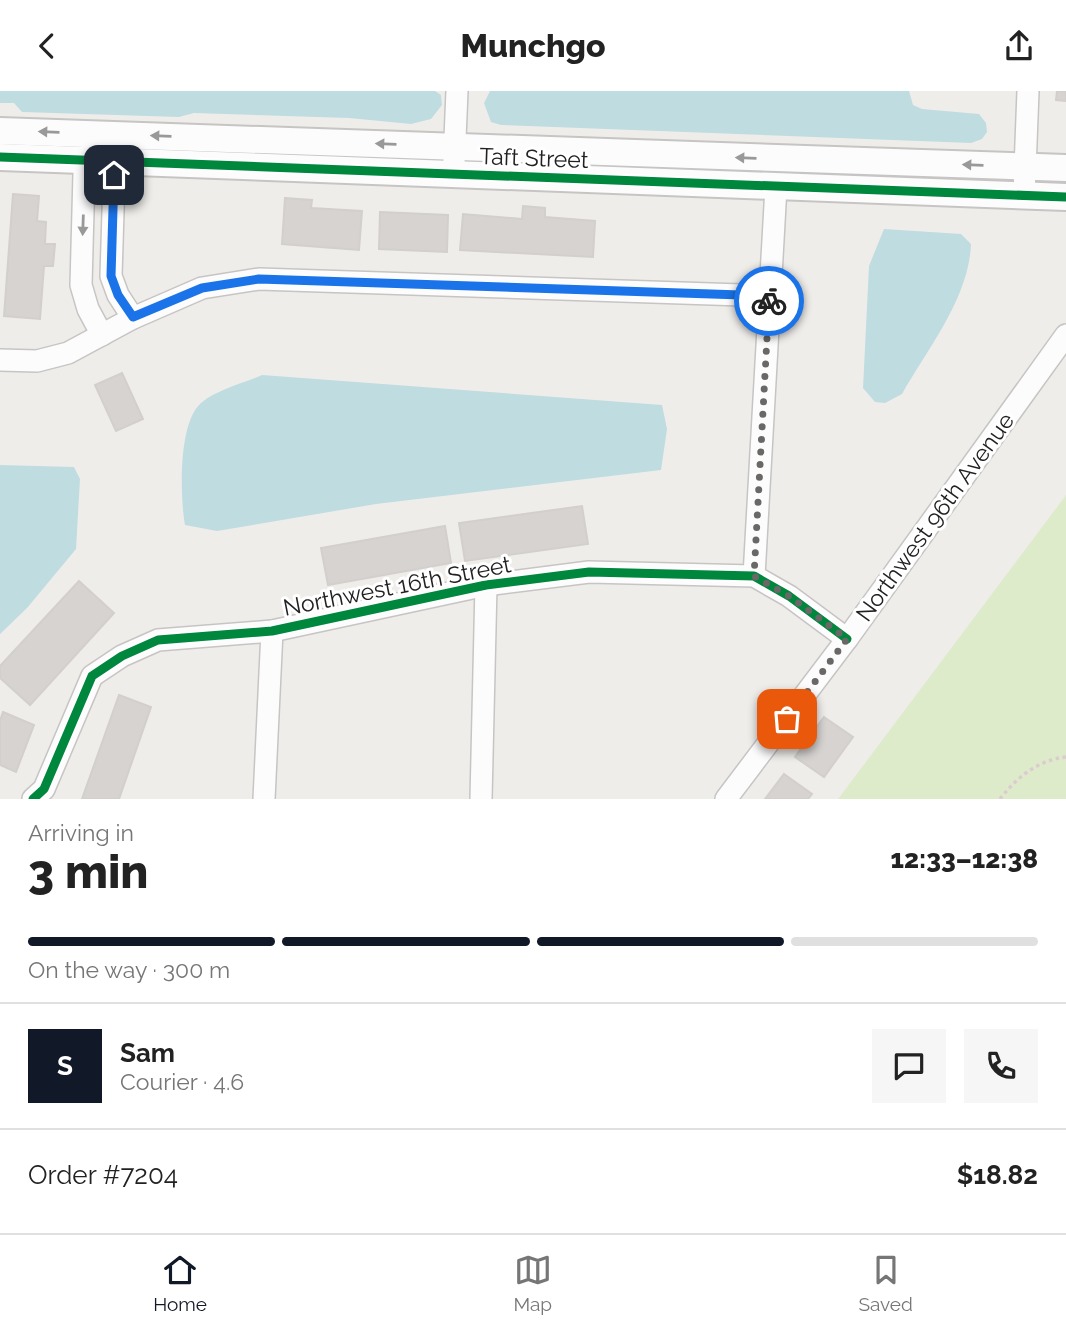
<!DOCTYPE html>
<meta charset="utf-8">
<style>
:root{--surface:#fff;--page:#f6f6f6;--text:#222;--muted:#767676;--line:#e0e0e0;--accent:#111827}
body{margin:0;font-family:Raleway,sans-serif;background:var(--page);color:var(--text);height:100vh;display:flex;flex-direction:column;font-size:26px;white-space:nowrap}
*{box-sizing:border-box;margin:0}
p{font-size:23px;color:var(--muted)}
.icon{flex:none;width:38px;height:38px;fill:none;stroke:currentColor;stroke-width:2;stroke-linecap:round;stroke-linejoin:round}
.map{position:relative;height:708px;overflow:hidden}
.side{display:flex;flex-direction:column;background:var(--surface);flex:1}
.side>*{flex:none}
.pin{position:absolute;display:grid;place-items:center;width:60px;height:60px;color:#fff;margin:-30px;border-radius:14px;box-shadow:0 4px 10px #0006}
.courier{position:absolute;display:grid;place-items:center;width:70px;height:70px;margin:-35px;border:5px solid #1a73e8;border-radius:50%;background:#fff;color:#222;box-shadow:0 2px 9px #0007}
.headline em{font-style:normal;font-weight:800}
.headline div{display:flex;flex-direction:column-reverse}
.headline{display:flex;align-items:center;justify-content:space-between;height:119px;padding:0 28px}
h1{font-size:46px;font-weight:800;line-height:52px}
.bar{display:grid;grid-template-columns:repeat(4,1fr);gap:10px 7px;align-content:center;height:84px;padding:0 28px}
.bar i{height:9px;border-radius:5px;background:var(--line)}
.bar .current{background:var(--accent)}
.bar p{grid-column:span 4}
.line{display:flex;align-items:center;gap:18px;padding:0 28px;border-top:2px solid var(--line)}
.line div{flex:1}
.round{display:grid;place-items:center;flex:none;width:74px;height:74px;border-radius:0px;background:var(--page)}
header{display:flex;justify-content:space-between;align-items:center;height:91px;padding:0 28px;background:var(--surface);font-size:32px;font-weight:800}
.menu{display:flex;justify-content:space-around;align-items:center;height:98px;border-top:2px solid var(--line);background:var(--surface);font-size:19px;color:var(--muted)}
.menu a{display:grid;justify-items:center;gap:4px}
.menu .current{color:var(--accent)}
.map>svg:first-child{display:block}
.grass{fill:#deebcb}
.water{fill:#bfdce1}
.building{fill:#d6d3d1;stroke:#d2cfcc;stroke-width:2}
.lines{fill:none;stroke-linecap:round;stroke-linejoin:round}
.minor-casing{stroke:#c6c5c4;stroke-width:24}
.tertiary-casing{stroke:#c6c5c4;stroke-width:30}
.path{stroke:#dbcdcd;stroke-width:3.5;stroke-dasharray:3.5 3.5;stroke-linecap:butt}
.minor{stroke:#fdfcfc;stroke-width:21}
.tertiary{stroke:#fdfcfc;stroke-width:26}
.cycleway-casing{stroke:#fff;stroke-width:13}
.cycleway{stroke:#00873e;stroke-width:9}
.oneway{fill:#9a9999}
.done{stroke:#696867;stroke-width:7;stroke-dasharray:0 12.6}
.route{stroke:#1a73e8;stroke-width:9}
.labels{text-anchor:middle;stroke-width:6;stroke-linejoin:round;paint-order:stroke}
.street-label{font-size:23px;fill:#212121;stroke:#fff}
</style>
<header><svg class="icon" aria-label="back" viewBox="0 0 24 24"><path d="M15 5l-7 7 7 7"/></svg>Munchgo<svg class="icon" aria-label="share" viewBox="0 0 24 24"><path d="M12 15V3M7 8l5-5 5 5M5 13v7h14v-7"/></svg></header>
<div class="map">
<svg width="1066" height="708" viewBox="0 0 1066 708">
<rect width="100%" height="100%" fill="#efedea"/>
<path class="grass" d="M 1066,404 L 1066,708 L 838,708 Z"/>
<g class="water">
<path d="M 0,0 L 435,0 L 441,4 L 442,14 L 431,28 L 411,33 L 349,27 L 194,22 L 179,26 L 22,21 L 14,12 L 0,12 Z"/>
<path d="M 490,0 L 909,0 L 913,14 L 922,18 L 979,23 L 986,32 L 987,41 L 982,48 L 971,52 L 501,34 L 491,31 L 484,12 Z"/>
<path d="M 884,138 L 961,143 L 971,153 C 969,207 928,257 902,303 L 885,312 L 875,311 L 863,297 L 869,175 Z"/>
<path d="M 262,284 L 662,314 L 667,338 L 661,379 L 376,413 L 217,440 L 185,434 C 180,406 178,332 201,312 C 216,299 244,292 262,284 Z"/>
<path d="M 0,374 L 74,376 L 80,388 L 76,458 L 27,517 L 0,543 Z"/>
</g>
<g class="building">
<path d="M 1057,0 L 1066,0 L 1066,10 L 1056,9 Z"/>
<path d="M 13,103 L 39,105 L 37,130 L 46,131 L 45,153 L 55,153 L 53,175 L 44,175 L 40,228 L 4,225 Z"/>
<path d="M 285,107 L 312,109 L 311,117 L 362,120 L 359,159 L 282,153 Z"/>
<path d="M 523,115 L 545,117 L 545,126 L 595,130 L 593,166 L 460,159 L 463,123 L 522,128 Z"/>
<path d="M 380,121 L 448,124 L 447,161 L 379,158 Z"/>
<path d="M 122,282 L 143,328 L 116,340 L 95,294 Z"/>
<path d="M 582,415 L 588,453 L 465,470 L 459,432 Z"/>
<path d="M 445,435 L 451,472 L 328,494 L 321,457 Z"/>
<path d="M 79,490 L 114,522 L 30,614 L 0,587 L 0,575 Z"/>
<path d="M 119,604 L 151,616 L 119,708 L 82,708 Z"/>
<path d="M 3,621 L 34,634 L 16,681 L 0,674 L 0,630 Z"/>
<path d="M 824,626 L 853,646 L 824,686 L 795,666 Z"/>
<path d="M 784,683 L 812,703 L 808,708 L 765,708 Z"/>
</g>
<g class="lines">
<defs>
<g id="minor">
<path d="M 93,55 L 84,83 L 81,194 L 88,218 L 102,244"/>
<path d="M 115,56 L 111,185 L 118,204 L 133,227"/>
<path d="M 454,71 L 457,0"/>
<path d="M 1024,104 L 1028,0"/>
<path d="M 0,269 L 37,270 L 68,262 L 133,227 L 202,197 L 259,188 L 769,205"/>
<path d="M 754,485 L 776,96"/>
<path d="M 33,708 L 44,698 L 92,585 L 122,565 L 158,549 L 272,540 L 486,494 L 589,481 L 754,485 L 789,505 L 847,548"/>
<path d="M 264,708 L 272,540"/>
<path d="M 481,708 L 486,494"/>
<path d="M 726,708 L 847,548 L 1066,244"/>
</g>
<g id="tertiary">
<path d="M 0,40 L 1066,77"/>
<path d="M 0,66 L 1066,106"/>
</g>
</defs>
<use href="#minor" class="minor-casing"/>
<use href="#tertiary" class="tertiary-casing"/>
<path class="path" d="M 1000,708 C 1017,686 1038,669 1066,666"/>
<use href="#minor" class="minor"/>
<use href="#tertiary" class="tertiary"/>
<defs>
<g id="cycleway">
<path d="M 0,66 L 1066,106"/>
<path d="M 33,708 L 44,698 L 92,585 L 122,565 L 158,549 L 272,540 L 486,494 L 589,481 L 754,485 L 789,505 L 847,548"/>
</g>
</defs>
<use href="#cycleway" class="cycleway-casing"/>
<use href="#cycleway" class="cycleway"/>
</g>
<defs><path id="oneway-solid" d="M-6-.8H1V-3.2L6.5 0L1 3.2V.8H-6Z" transform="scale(1.75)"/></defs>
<g class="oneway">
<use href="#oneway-solid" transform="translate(49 41) rotate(-178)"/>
<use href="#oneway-solid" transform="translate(161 45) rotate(-178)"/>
<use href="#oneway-solid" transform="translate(386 53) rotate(-178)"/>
<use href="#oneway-solid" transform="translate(746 67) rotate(-178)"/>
<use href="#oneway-solid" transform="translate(973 74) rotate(-178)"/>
<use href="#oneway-solid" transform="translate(83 134) rotate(92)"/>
</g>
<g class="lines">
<path class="done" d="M 769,210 L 754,485 L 789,505 L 847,548 L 787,628"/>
<path class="route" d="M 114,84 L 111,185 L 118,204 L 133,226 L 202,197 L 259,188 L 769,205 L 769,210"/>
</g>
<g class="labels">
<g class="street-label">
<text transform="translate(534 67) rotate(2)" y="8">Taft Street</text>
<text transform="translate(935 426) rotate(-54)" y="8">Northwest 96th Avenue</text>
<text transform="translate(397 495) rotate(-11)" y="8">Northwest 16th Street</text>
</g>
</g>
</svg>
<div class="pin" style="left:787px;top:628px;background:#ea580c"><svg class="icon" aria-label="bag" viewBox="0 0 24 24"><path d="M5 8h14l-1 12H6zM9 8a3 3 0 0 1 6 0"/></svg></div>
<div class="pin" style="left:114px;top:84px;background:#1f2937"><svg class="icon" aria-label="home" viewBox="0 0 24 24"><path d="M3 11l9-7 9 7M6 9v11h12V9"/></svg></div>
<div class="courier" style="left:769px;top:210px"><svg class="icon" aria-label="bike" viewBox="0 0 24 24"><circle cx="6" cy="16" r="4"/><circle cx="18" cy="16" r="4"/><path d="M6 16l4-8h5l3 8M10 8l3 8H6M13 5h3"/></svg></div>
</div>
<section class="side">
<div class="headline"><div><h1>3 min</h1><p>Arriving in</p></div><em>12:33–12:38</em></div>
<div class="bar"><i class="current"></i><i class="current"></i><i class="current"></i><i></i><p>On the way · 300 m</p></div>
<div class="line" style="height:126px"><b class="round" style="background:var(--accent);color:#fff">S</b><div><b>Sam</b><p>Courier · 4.6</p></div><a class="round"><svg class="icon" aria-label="chat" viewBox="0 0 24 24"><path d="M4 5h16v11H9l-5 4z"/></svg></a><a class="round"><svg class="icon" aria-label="phone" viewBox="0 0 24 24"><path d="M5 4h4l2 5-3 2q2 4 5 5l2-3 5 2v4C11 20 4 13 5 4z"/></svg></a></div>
<div class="line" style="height:91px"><div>Order #7204</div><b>$18.82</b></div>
</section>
<nav class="menu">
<a class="current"><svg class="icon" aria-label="home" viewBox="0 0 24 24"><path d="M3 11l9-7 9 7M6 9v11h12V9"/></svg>Home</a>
<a><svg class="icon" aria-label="map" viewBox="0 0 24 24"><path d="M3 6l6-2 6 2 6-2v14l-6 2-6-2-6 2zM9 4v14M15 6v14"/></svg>Map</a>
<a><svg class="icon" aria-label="saved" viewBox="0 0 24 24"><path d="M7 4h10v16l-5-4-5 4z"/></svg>Saved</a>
</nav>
